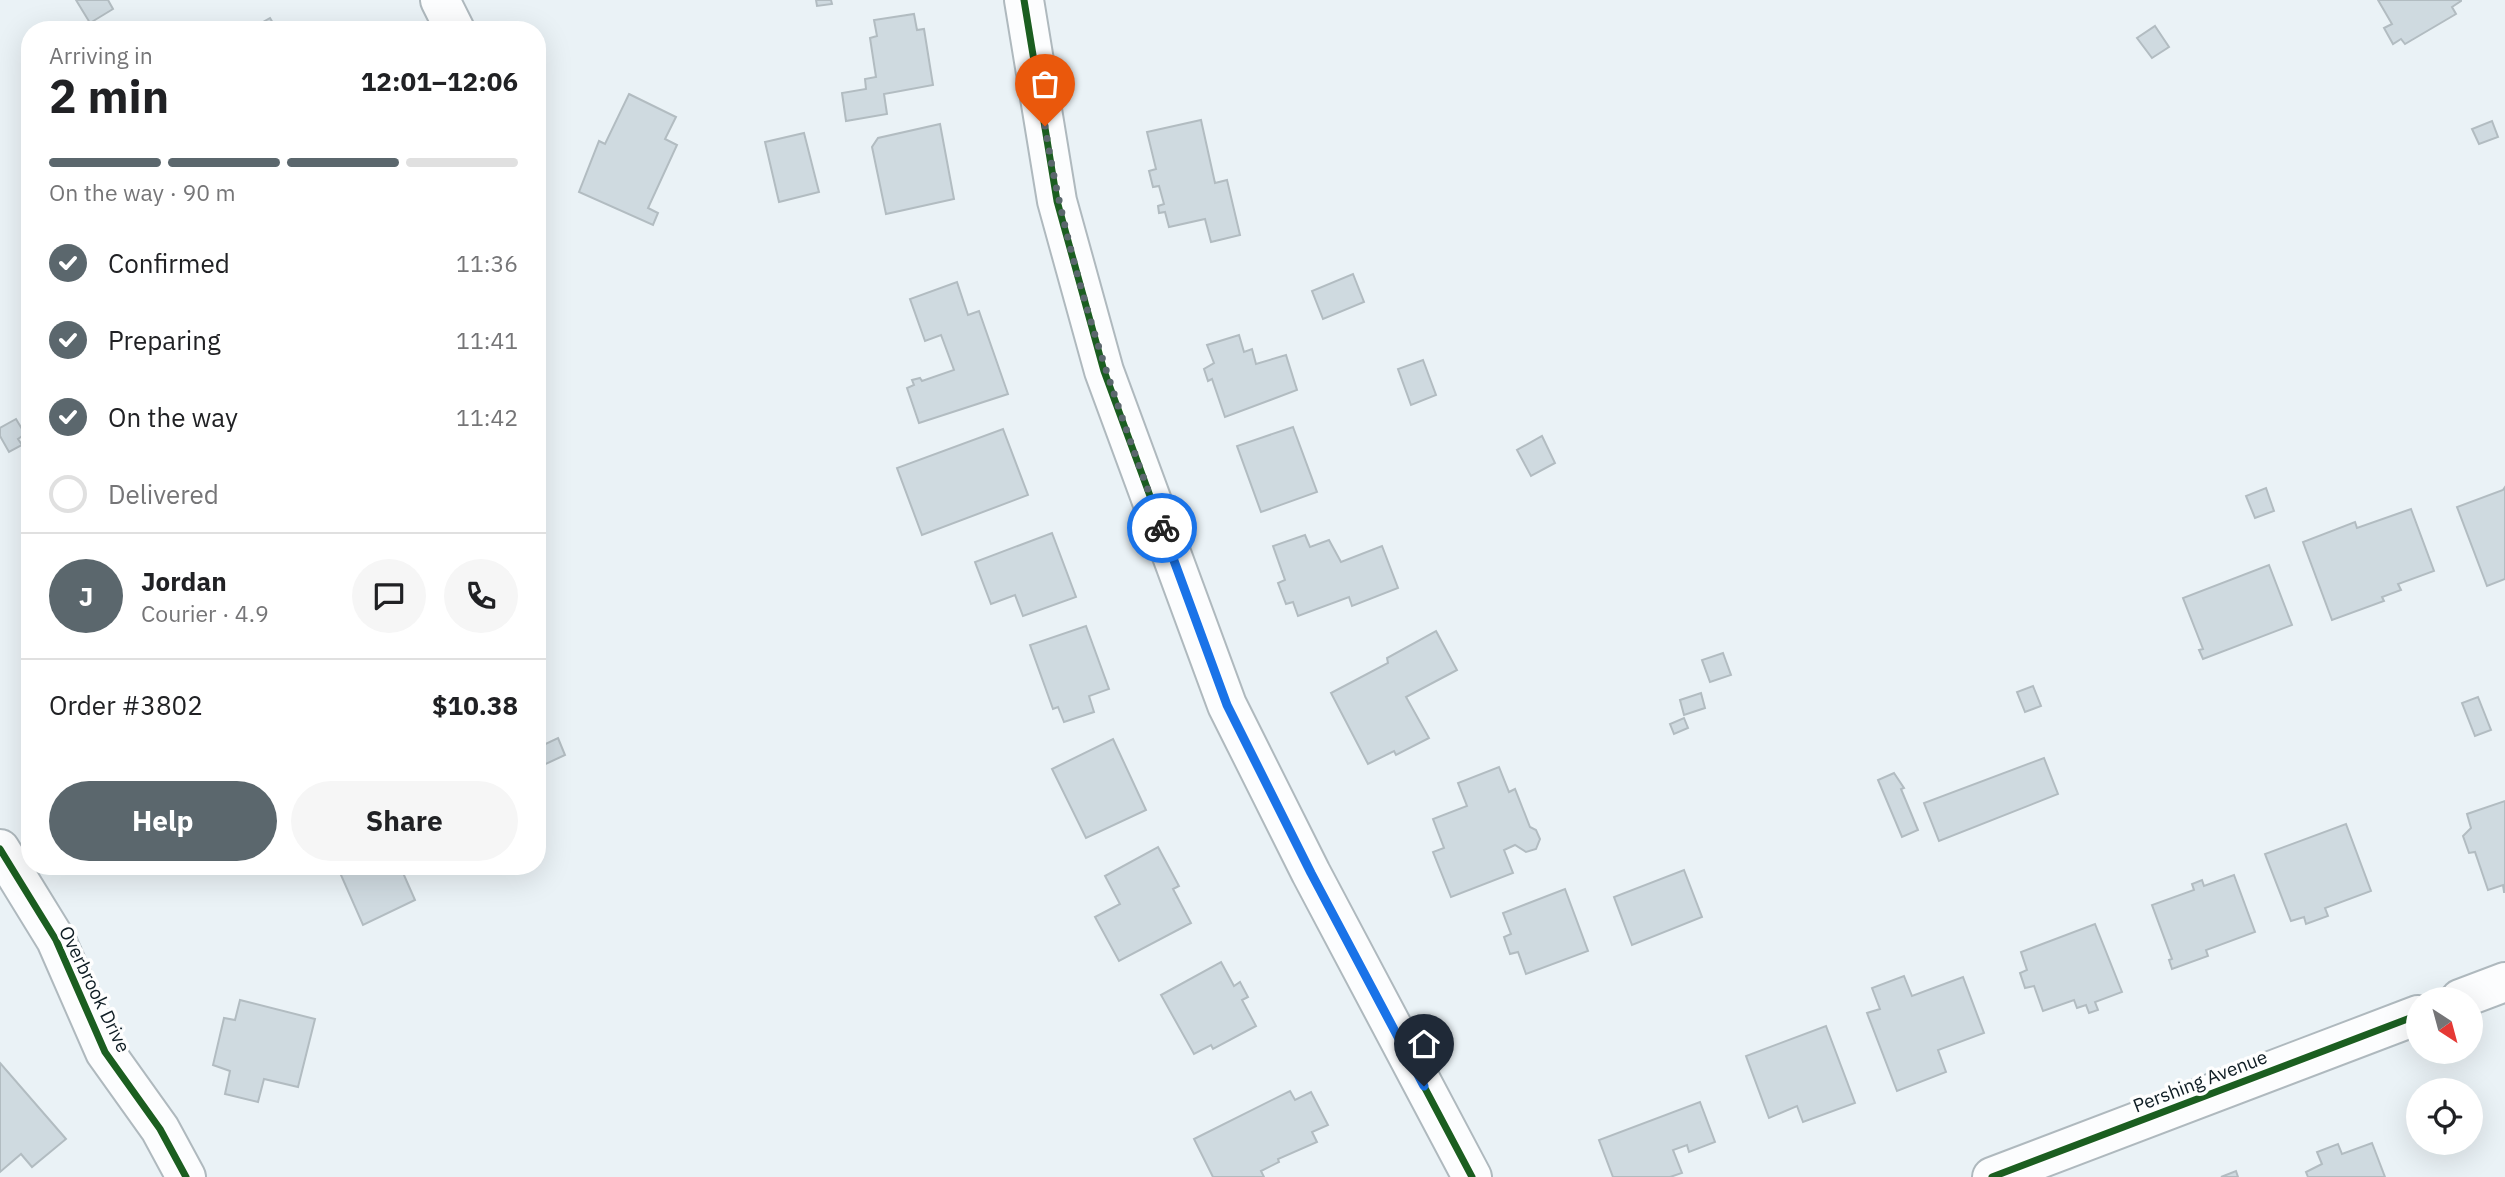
<!DOCTYPE html>
<meta charset="utf-8">
<style>
:root{--surface:#fff;--page:#f6f6f6;--text:#202124;--muted:#757577;--line:#e0e0e0;--accent:#5b676d}
body{margin:0;font-family:"IBM Plex Sans",sans-serif;background:var(--page);color:var(--text);height:100vh;display:flex;flex-direction:column;font-size:26px;white-space:nowrap}
*{box-sizing:border-box;margin:0}
p{font-size:23px;color:var(--muted)}
.icon{flex:none;width:38px;height:38px;fill:none;stroke:currentColor;stroke-width:2;stroke-linecap:round;stroke-linejoin:round}
.map{position:relative;flex:1;overflow:hidden}
.sheet{position:absolute;left:21px;top:21px;width:525px;height:854px;display:flex;flex-direction:column;background:var(--surface);border-radius:28px;box-shadow:0 7px 28px #0002}
.sheet>*{flex:none}
.needle{width:46px;rotate:144deg}
.controls{position:absolute;left:2406px;top:987px;display:grid;gap:14px}
.controls a{display:grid;place-items:center;width:77px;height:77px;border-radius:50%;background:var(--surface);box-shadow:0 7px 28px #0002;font-size:35px}
.pin{position:absolute;display:grid;place-items:center;width:60px;height:60px;color:#fff;margin:-72px -30px;border-radius:50% 50% 50% 0;rotate:-45deg;box-shadow:0 0 7px #0007}
.pin .icon{rotate:45deg}
.courier{position:absolute;display:grid;place-items:center;width:70px;height:70px;margin:-35px;border:5px solid #1a73e8;border-radius:50%;background:#fff;color:#222;box-shadow:0 2px 9px #0007}
.headline em{font-style:normal;font-weight:700}
.headline div{display:flex;flex-direction:column-reverse}
.headline{display:flex;align-items:center;justify-content:space-between;height:119px;padding:0 28px}
h1{font-size:46px;font-weight:700;line-height:52px}
.bar{display:grid;grid-template-columns:repeat(4,1fr);gap:10px 7px;align-content:center;height:84px;padding:0 28px}
.bar i{height:9px;border-radius:5px;background:var(--line)}
.bar .selected{background:var(--accent)}
.bar p{grid-column:span 4}
.line{display:flex;align-items:center;gap:18px;padding:0 28px;border-top:2px solid var(--line)}
.line div{flex:1}
.round{display:grid;place-items:center;flex:none;width:74px;height:74px;border-radius:37px;background:var(--page)}
ol{padding:0 28px;list-style:none}
li{display:flex;align-items:center;gap:21px;height:77px}
li p{margin-inline-start:auto}
li .icon{padding:7px;border-radius:50%;background:var(--accent);color:#fff;stroke-width:4}
li:last-child{color:var(--muted)}
li i{width:38px;height:38px;border:4px solid var(--line);border-radius:50%}
.button{display:flex;gap:14px;margin-top:auto;padding:14px 28px}
.button a{flex:1;height:80px;border-radius:42px;background:var(--accent);color:#fff;font-size:28px;font-weight:700;line-height:80px;text-align:center}
.button a+a{background:var(--page);color:var(--text)}
.map>svg:first-child{display:block}
.building{fill:#cfdae0;stroke:#b2bcc1;stroke-width:2}
.lines{fill:none;stroke-linecap:round;stroke-linejoin:round}
.minor-casing{stroke:#afb9be;stroke-width:42}
.minor{stroke:#fcfdfe;stroke-width:38}
.cycleway-casing{stroke:#fefefe;stroke-width:11}
.cycleway{stroke:#1b5e20;stroke-width:7}
.done{stroke:#5b676d;stroke-width:7;stroke-dasharray:0 12.6}
.route{stroke:#1a73e8;stroke-width:9}
.labels{text-anchor:middle;stroke-width:7;stroke-linejoin:round;paint-order:stroke}
.street-label{font-size:19px;fill:#0e1c23;stroke:#fefefe}
</style>
<div class="map">
<svg width="2505" height="1177" viewBox="0 0 2505 1177">
<rect width="100%" height="100%" fill="#eaf2f6"/>
<g class="building">
<path d="M 76,0 L 108,0 L 113,9 L 90,23 Z"/>
<path d="M 816,0 L 831,0 L 832,4 L 817,6 Z"/>
<path d="M 2378,0 L 2461,0 L 2461,1 L 2452,7 L 2456,14 L 2405,44 L 2401,39 L 2393,44 L 2384,28 L 2392,24 Z"/>
<path d="M 914,14 L 917,30 L 924,29 L 933,85 L 884,94 L 887,114 L 846,121 L 842,93 L 866,89 L 865,79 L 876,77 L 870,38 L 877,36 L 874,20 Z"/>
<path d="M 270,18 L 277,30 L 249,30 Z"/>
<path d="M 2155,26 L 2169,47 L 2152,58 L 2137,38 Z"/>
<path d="M 629,94 L 676,117 L 665,139 L 677,145 L 648,208 L 658,213 L 653,225 L 579,192 L 599,141 L 605,144 Z"/>
<path d="M 1201,120 L 1215,183 L 1227,180 L 1240,235 L 1211,242 L 1205,219 L 1169,227 L 1165,212 L 1159,213 L 1158,206 L 1164,204 L 1159,186 L 1153,187 L 1149,171 L 1156,169 L 1147,132 Z"/>
<path d="M 2492,121 L 2498,137 L 2479,144 L 2472,129 Z"/>
<path d="M 940,124 L 954,199 L 886,214 L 872,147 L 878,138 Z"/>
<path d="M 804,133 L 819,192 L 779,202 L 765,142 Z"/>
<path d="M 1353,274 L 1364,302 L 1323,319 L 1312,291 Z"/>
<path d="M 957,282 L 968,315 L 979,311 L 1008,394 L 919,423 L 907,388 L 914,385 L 912,380 L 920,378 L 922,381 L 954,370 L 941,335 L 925,341 L 910,299 Z"/>
<path d="M 1239,335 L 1244,352 L 1252,349 L 1256,364 L 1286,355 L 1297,390 L 1225,417 L 1212,379 L 1208,381 L 1204,369 L 1214,363 L 1207,345 Z"/>
<path d="M 1423,360 L 1436,395 L 1411,405 L 1398,369 Z"/>
<path d="M 16,419 L 25,434 L 18,439 L 22,445 L 9,452 L 0,436 L 0,428 Z"/>
<path d="M 1293,427 L 1317,492 L 1261,512 L 1237,446 Z"/>
<path d="M 1003,429 L 1028,495 L 922,535 L 897,468 Z"/>
<path d="M 1542,436 L 1555,463 L 1531,476 L 1517,450 Z"/>
<path d="M 2505,487 L 2505,579 L 2487,586 L 2457,507 L 2503,490 Z"/>
<path d="M 2266,488 L 2274,511 L 2255,518 L 2246,496 Z"/>
<path d="M 2411,509 L 2434,571 L 2398,584 L 2401,590 L 2382,597 L 2384,601 L 2332,620 L 2303,542 L 2355,522 L 2357,528 Z"/>
<path d="M 1052,533 L 1076,597 L 1023,616 L 1015,595 L 991,604 L 975,562 Z"/>
<path d="M 1305,535 L 1310,547 L 1329,540 L 1341,562 L 1382,546 L 1398,588 L 1352,606 L 1349,597 L 1298,616 L 1293,602 L 1286,604 L 1278,583 L 1285,580 L 1273,546 Z"/>
<path d="M 2269,565 L 2292,625 L 2203,659 L 2199,650 L 2203,649 L 2183,598 Z"/>
<path d="M 1086,626 L 1109,689 L 1089,696 L 1094,712 L 1064,722 L 1058,707 L 1053,709 L 1030,645 Z"/>
<path d="M 1436,631 L 1457,670 L 1406,697 L 1429,738 L 1396,755 L 1394,751 L 1368,764 L 1331,693 L 1388,663 L 1387,658 Z"/>
<path d="M 1723,653 L 1731,675 L 1710,682 L 1702,660 Z"/>
<path d="M 28,674 L 30,674 L 30,732 L 28,711 L 23,711 L 23,694 L 28,694 Z"/>
<path d="M 2033,686 L 2041,706 L 2025,712 L 2017,692 Z"/>
<path d="M 1701,693 L 1705,708 L 1684,715 L 1680,700 Z"/>
<path d="M 2478,697 L 2491,730 L 2475,736 L 2462,703 Z"/>
<path d="M 1684,718 L 1688,728 L 1674,734 L 1670,724 Z"/>
<path d="M 558,738 L 565,755 L 537,768 L 537,748 Z"/>
<path d="M 1113,739 L 1146,810 L 1086,838 L 1052,769 Z"/>
<path d="M 2044,758 L 2058,794 L 1939,841 L 1924,803 Z"/>
<path d="M 1499,767 L 1509,792 L 1515,789 L 1530,827 L 1536,830 L 1540,839 L 1536,849 L 1526,852 L 1515,845 L 1504,850 L 1513,873 L 1451,897 L 1433,852 L 1444,848 L 1433,819 L 1467,806 L 1458,783 Z"/>
<path d="M 1894,773 L 1904,788 L 1901,789 L 1918,830 L 1902,837 L 1878,780 Z"/>
<path d="M 2505,801 L 2505,892 L 2504,892 L 2503,885 L 2488,890 L 2475,852 L 2469,853 L 2463,836 L 2471,828 L 2467,814 Z"/>
<path d="M 2346,824 L 2371,891 L 2325,908 L 2328,916 L 2306,924 L 2304,917 L 2291,921 L 2265,854 Z"/>
<path d="M 1158,847 L 1179,886 L 1173,889 L 1191,923 L 1119,961 L 1095,917 L 1120,904 L 1105,876 Z"/>
<path d="M 337,866 L 400,866 L 415,900 L 363,925 Z"/>
<path d="M 1684,870 L 1702,917 L 1632,945 L 1614,897 Z"/>
<path d="M 2234,875 L 2255,932 L 2206,950 L 2208,956 L 2172,969 L 2169,960 L 2172,959 L 2152,905 L 2194,890 L 2192,884 L 2202,880 L 2204,886 Z"/>
<path d="M 1565,889 L 1588,951 L 1526,974 L 1518,952 L 1510,954 L 1504,937 L 1511,934 L 1503,913 Z"/>
<path d="M 2095,924 L 2122,992 L 2095,1002 L 2098,1010 L 2089,1013 L 2086,1005 L 2077,1008 L 2074,1000 L 2043,1011 L 2034,986 L 2025,988 L 2020,973 L 2027,970 L 2021,952 Z"/>
<path d="M 1221,962 L 1234,986 L 1240,982 L 1248,997 L 1242,1000 L 1256,1026 L 1213,1049 L 1211,1045 L 1194,1054 L 1161,995 Z"/>
<path d="M 1904,976 L 1912,996 L 1963,977 L 1984,1033 L 1938,1050 L 1946,1072 L 1897,1091 L 1867,1013 L 1880,1009 L 1872,988 Z"/>
<path d="M 240,1000 L 315,1019 L 298,1087 L 264,1079 L 258,1102 L 225,1094 L 230,1071 L 213,1065 L 224,1018 L 235,1020 Z"/>
<path d="M 1826,1026 L 1855,1103 L 1803,1122 L 1797,1106 L 1769,1118 L 1746,1056 Z"/>
<path d="M 0,1063 L 66,1139 L 32,1167 L 21,1154 L 0,1172 Z"/>
<path d="M 1290,1091 L 1295,1100 L 1311,1092 L 1328,1125 L 1312,1132 L 1317,1142 L 1278,1159 L 1279,1162 L 1261,1171 L 1264,1177 L 1213,1177 L 1194,1139 Z"/>
<path d="M 1700,1102 L 1715,1142 L 1689,1152 L 1687,1145 L 1673,1150 L 1682,1173 L 1670,1177 L 1613,1177 L 1599,1140 Z"/>
<path d="M 2372,1143 L 2385,1177 L 2308,1177 L 2306,1172 L 2322,1164 L 2317,1152 L 2338,1144 L 2342,1154 Z"/>
<path d="M 2236,1171 L 2238,1177 L 2221,1177 Z"/>
</g>
<g class="lines">
<defs>
<g id="minor">
<path d="M 440,0 L 455,30"/>
<path d="M 1024,0 L 1057,201 L 1104,371 L 1227,705 L 1311,873 L 1472,1177"/>
<path d="M 0,849 L 56,940 L 105,1052 L 160,1129 L 186,1177"/>
<path d="M 2460,999 L 2505,982"/>
<path d="M 1992,1177 L 2418,1015"/>
</g>
</defs>
<use href="#minor" class="minor-casing"/>
<use href="#minor" class="minor"/>
<defs>
<g id="cycleway">
<path d="M 1024,0 L 1057,201 L 1104,371 L 1227,705 L 1311,873 L 1472,1177"/>
<path d="M 0,849 L 56,940 L 105,1052 L 160,1129 L 186,1177"/>
<path d="M 1992,1177 L 2418,1015"/>
</g>
</defs>
<use href="#cycleway" class="cycleway-casing"/>
<use href="#cycleway" class="cycleway"/>
</g>
<g class="lines">
<path class="done" d="M 1045,126 C 1067,265 1113,396 1162,528"/>
<path class="route" d="M 1162,528 L 1227,705 L 1311,873 L 1424,1086"/>
</g>
<g class="labels">
<g class="street-label">
<text transform="translate(95 989) rotate(64)" y="7">Overbrook Drive</text>
<text transform="translate(2200 1081) rotate(-21)" y="7">Pershing Avenue</text>
</g>
</g>
</svg>
<div class="controls">
<a><svg class="needle" viewBox="-14 -14 28 28"><path d="M0-13l5 13h-10z" fill="#e53935"/><path d="M0 13l5-13h-10z" fill="#757577"/></svg></a>
<a><svg class="icon" aria-label="locate" viewBox="0 0 24 24"><circle cx="12" cy="12" r="6"/><path d="M12 2v4M12 18v4M2 12h4M18 12h4"/></svg></a>
</div>
<div class="pin" style="left:1045px;top:126px;background:#ea580c"><svg class="icon" aria-label="bag" viewBox="0 0 24 24"><path d="M5 8h14l-1 12H6zM9 8a3 3 0 0 1 6 0"/></svg></div>
<div class="pin" style="left:1424px;top:1086px;background:#1f2937"><svg class="icon" aria-label="home" viewBox="0 0 24 24"><path d="M3 11l9-7 9 7M6 9v11h12V9"/></svg></div>
<div class="courier" style="left:1162px;top:528px"><svg class="icon" aria-label="bike" viewBox="0 0 24 24"><circle cx="6" cy="16" r="4"/><circle cx="18" cy="16" r="4"/><path d="M6 16l4-8h5l3 8M10 8l3 8H6M13 5h3"/></svg></div>
<section class="sheet">
<div class="headline"><div><h1>2 min</h1><p>Arriving in</p></div><em>12:01–12:06</em></div>
<div class="bar"><i class="selected"></i><i class="selected"></i><i class="selected"></i><i></i><p>On the way · 90 m</p></div>
<ol>
<li><svg class="icon" aria-label="check" viewBox="0 0 24 24"><path d="M5 12l5 5 9-10"/></svg>Confirmed<p>11:36</p></li>
<li><svg class="icon" aria-label="check" viewBox="0 0 24 24"><path d="M5 12l5 5 9-10"/></svg>Preparing<p>11:41</p></li>
<li><svg class="icon" aria-label="check" viewBox="0 0 24 24"><path d="M5 12l5 5 9-10"/></svg>On the way<p>11:42</p></li>
<li><i></i>Delivered</li>
</ol>
<div class="line" style="height:126px"><b class="round" style="background:var(--accent);color:#fff">J</b><div><b>Jordan</b><p>Courier · 4.9</p></div><a class="round"><svg class="icon" aria-label="chat" viewBox="0 0 24 24"><path d="M4 5h16v11H9l-5 4z"/></svg></a><a class="round"><svg class="icon" aria-label="phone" viewBox="0 0 24 24"><path d="M5 4h4l2 5-3 2q2 4 5 5l2-3 5 2v4C11 20 4 13 5 4z"/></svg></a></div>
<div class="line" style="height:91px"><div>Order #3802</div><b>$10.38</b></div>
<div class="button"><a>Help</a><a>Share</a></div>
</section>
</div>
